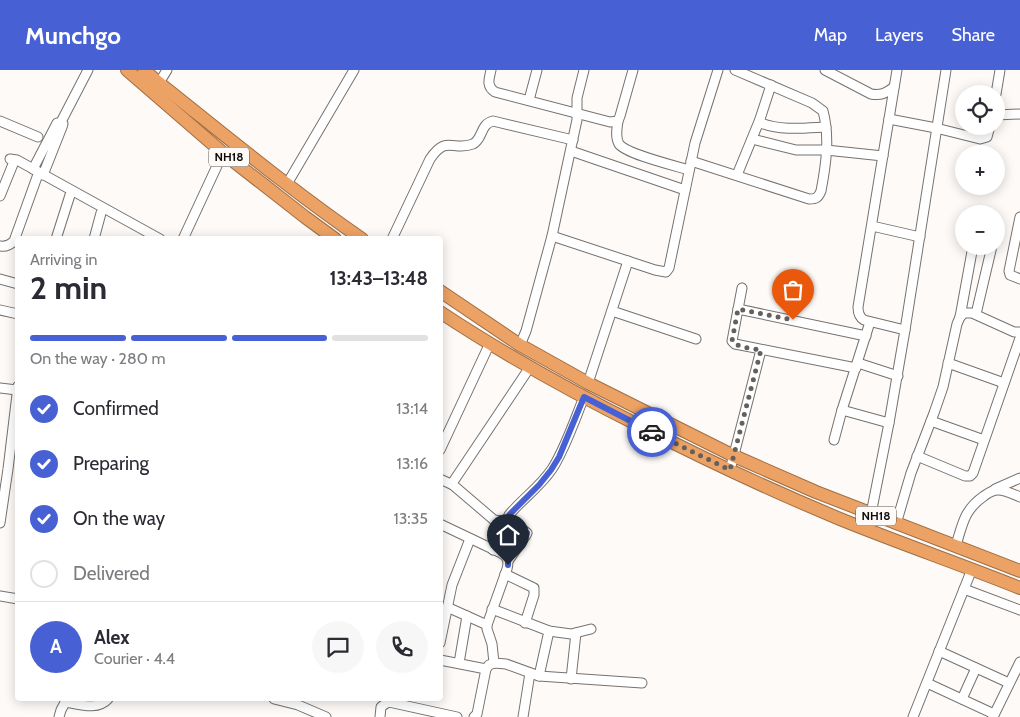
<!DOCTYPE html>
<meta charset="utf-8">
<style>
:root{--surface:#fff;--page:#f7f7f7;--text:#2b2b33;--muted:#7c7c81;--line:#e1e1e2;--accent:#4761d5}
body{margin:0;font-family:Cabin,sans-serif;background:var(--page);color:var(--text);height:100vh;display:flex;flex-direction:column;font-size:19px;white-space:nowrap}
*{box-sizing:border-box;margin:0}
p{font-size:16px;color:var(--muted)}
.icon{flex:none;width:28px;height:28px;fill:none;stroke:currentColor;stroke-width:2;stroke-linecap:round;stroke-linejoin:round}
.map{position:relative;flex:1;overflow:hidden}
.panel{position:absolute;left:15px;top:166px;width:428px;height:465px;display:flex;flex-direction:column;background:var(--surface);border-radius:5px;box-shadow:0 2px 12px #0003}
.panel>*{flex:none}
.controls{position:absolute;left:955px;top:15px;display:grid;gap:10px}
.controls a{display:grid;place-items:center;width:50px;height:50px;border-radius:50%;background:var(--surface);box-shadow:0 2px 12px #0003;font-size:25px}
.pin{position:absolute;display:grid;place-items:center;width:42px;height:42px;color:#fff;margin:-51px -21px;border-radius:50% 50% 50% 0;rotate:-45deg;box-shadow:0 0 5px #0007}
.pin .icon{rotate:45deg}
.courier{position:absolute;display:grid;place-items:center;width:50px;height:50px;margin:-25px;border:4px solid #4761d5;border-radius:50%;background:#fff;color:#222;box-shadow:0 1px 6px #0007}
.summary em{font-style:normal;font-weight:700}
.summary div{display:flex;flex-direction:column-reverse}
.summary{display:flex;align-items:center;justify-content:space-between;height:85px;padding:0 15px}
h1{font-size:32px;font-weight:700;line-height:38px}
.bar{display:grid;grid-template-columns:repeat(4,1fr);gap:8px 5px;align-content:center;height:60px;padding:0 15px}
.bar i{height:6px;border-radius:4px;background:var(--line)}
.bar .active{background:var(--accent)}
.bar p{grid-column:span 4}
.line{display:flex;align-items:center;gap:12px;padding:0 15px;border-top:1px solid var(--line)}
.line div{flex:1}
.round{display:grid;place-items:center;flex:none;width:52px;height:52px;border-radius:26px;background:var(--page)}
ol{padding:0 15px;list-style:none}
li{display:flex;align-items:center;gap:15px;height:55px}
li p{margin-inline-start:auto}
li .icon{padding:5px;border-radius:50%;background:var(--accent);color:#fff;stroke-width:4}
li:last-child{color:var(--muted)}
li i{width:28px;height:28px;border:2px solid var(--line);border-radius:50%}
header{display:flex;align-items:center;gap:30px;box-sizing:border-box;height:70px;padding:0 25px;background:var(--accent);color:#fff}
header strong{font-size:24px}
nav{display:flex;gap:28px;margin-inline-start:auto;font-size:18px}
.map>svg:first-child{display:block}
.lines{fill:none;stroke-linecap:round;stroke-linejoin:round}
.minor-casing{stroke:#75726f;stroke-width:11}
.highway-casing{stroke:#9f6e45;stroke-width:14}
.minor{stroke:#fff;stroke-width:9}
.highway{stroke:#eca264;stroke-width:12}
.done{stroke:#63605e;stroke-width:5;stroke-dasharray:0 9}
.route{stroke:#4761d5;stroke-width:6}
.labels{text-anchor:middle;stroke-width:4.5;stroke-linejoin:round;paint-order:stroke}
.shield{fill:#fefaf7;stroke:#575452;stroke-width:1}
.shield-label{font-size:12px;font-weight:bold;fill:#0f0d0c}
</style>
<header>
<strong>Munchgo</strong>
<nav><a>Map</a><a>Layers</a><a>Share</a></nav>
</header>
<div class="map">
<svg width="1020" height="647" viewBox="0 0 1020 647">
<rect width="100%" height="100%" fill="#fefaf7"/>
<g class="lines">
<defs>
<g id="minor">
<path d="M 491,0 C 489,9 486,16 495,22 L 610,52 L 618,51 L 620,46 L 633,0"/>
<path d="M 825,0 L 871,24 C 881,26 886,23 894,17"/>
<path d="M 897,0 L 858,237 C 858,243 859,247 864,250 L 905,260"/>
<path d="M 159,13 L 167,0"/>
<path d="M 771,15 L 760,49 L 761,53 C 780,61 805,58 826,57"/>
<path d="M 996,24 L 1000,0"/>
<path d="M 529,30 L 537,0"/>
<path d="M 996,45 L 1020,44"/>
<path d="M 889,49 L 936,58 L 980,69 L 987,67 L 990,56"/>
<path d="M 0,51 L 38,67"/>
<path d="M 618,51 C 617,58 615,67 619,74 C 626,84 676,96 689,100"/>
<path d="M 61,52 L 88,0"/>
<path d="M 752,69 L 796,80 L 826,80 L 883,86"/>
<path d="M 571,81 L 685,120"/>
<path d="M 10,89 L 17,90 L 160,169"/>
<path d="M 691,91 L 809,129 C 816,129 818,128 821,121 C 826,95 830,67 823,41 L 812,33 L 735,0"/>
<path d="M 33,99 L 57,53 L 61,52 L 63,54 L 62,57 L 43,105"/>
<path d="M 737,105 L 760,49"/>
<path d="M 287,114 L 354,0"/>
<path d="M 0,126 L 13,94"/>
<path d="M 1020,147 L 1009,201 L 1010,205 L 1020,209"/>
<path d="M 872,156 L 920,167"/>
<path d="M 552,166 L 655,200 L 666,202 L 669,198 L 695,73 L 718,0"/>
<path d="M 56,169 L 70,125"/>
<path d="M 94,169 L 101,143"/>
<path d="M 183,169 L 223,83"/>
<path d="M 392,169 L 430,89 C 447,64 453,82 473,74 C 483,69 480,54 493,51 L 573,70"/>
<path d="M 0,176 C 6,177 10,175 14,171 L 37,107"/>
<path d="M 0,209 L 18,214"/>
<path d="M 742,218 L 732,271 L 735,274 L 856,298"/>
<path d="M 738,239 L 866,266"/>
<path d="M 0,240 L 18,244"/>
<path d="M 612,241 L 696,269"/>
<path d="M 976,244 L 992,176"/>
<path d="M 960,247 L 973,176"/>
<path d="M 520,275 L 526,261 L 552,166 L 575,59 L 577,50 L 577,28 L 584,0"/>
<path d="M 858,293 L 898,306"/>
<path d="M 948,293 L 1004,313"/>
<path d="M 588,313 L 628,191"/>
<path d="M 0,318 L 17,320"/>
<path d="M 842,340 L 889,353"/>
<path d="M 931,351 L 984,370"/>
<path d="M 834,370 L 842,340 L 870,252"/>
<path d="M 440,380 L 490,273"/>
<path d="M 917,386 L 965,406 L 970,406 L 973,403 L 1020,268"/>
<path d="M 730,400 L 761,280"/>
<path d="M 440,409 L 453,415"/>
<path d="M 995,419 L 1020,408"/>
<path d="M 509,448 L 502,451 L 494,450 L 453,415 L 453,412 L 530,297"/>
<path d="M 0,453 L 8,399 L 18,316"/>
<path d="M 440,454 L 501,483 C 508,487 509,491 507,499 L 487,555 L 487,559 L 492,574 L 494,593"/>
<path d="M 896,454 L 911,403 L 934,343 L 943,317 L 957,254 L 960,247 L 964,243 L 972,243 L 1014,262 L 1020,262"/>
<path d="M 866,459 L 871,444 L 889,353 L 905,260 L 946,0"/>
<path d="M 956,475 C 963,453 964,440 984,426 C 988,423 992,420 998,420 C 1005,420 1013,424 1020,427"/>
<path d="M 493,480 L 511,451"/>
<path d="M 508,491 L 526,465 L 527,463 L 511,451 L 509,448 L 509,445 C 522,429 540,417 552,399 C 565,379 575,349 584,327"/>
<path d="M 505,504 L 534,518 L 534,525 L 525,553"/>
<path d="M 964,519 L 1020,540"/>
<path d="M 0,526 L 18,529"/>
<path d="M 447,537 L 487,555"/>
<path d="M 492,539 L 549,561 L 571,564 L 591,559"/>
<path d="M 440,573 L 452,515 L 470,469"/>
<path d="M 939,581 L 1009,613"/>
<path d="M 440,590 L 486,599"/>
<path d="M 459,593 L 467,546"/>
<path d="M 539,606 L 549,561"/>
<path d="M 571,609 L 576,563"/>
<path d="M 927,613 L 994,644"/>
<path d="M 274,629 L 298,635 L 326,647"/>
<path d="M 962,629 L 976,598"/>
<path d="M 65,632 C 79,634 97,641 108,629"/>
<path d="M 59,647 L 61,640 L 67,629"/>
<path d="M 380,647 L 381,637 L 385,634 L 389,632 L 457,647"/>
<path d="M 474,647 L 477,644 L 486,599 L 489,595 L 494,593 L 506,594 L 539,606 L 642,613"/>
<path d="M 523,647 L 530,603"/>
<path d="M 913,647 L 972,499"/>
<path d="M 993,647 L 1020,592"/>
</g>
<g id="highway">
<path d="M 127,0 L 223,83 L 305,147 L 335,169"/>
<path d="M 144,0 L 159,13 C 226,66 292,121 362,169"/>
<path d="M 440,221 L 520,275 L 588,313 L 734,386 L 816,422 L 1020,501"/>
<path d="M 440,242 C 505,285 574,323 644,358 C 708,391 773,421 840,449 C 899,473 960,494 1020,518"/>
</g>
</defs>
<use href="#minor" class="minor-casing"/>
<use href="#highway" class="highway-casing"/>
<use href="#minor" class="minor"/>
<use href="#highway" class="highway"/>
</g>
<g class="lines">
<path class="done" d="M 652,362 L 730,400 L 761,280 C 751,278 738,278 732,271 L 738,239 L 793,250"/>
<path class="route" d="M 508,495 L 508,491 L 526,466 L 527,463 L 511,451 L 509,448 L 509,445 L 539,415 L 551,400 L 559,387 L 584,327 L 652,362"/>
</g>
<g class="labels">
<g class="shield">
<rect x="209" y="77.5" width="40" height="19" rx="4"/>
<rect x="856" y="436.5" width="40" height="19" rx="4"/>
</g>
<g class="shield-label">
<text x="229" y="91">NH18</text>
<text x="876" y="450">NH18</text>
</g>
</g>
</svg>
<div class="controls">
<a><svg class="icon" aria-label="locate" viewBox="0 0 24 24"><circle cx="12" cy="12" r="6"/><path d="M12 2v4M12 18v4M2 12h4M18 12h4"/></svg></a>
<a>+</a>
<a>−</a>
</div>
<div class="pin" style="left:793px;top:250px;background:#ea580c"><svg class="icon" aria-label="bag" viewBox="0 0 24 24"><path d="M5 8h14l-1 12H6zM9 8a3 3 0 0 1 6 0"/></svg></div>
<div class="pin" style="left:508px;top:495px;background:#1f2937"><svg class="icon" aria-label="home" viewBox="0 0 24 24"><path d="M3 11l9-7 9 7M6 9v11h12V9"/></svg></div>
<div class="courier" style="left:652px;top:362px"><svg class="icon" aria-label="car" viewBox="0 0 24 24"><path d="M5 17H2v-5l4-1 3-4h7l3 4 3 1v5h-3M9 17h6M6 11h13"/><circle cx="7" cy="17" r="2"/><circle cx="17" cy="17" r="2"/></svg></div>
<section class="panel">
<div class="summary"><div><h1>2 min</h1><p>Arriving in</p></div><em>13:43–13:48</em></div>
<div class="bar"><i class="active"></i><i class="active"></i><i class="active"></i><i></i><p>On the way · 280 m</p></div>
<ol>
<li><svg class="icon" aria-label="check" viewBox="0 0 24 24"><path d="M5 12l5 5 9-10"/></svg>Confirmed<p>13:14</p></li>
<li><svg class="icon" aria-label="check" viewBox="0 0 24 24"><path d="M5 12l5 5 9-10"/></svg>Preparing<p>13:16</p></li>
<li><svg class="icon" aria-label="check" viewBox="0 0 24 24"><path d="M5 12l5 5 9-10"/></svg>On the way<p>13:35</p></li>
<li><i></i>Delivered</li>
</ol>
<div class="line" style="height:90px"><b class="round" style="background:var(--accent);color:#fff">A</b><div><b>Alex</b><p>Courier · 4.4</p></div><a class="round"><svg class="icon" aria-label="chat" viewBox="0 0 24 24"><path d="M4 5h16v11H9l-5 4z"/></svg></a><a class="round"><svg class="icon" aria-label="phone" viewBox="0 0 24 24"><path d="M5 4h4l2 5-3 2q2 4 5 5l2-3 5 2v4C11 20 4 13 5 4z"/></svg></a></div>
</section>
</div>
